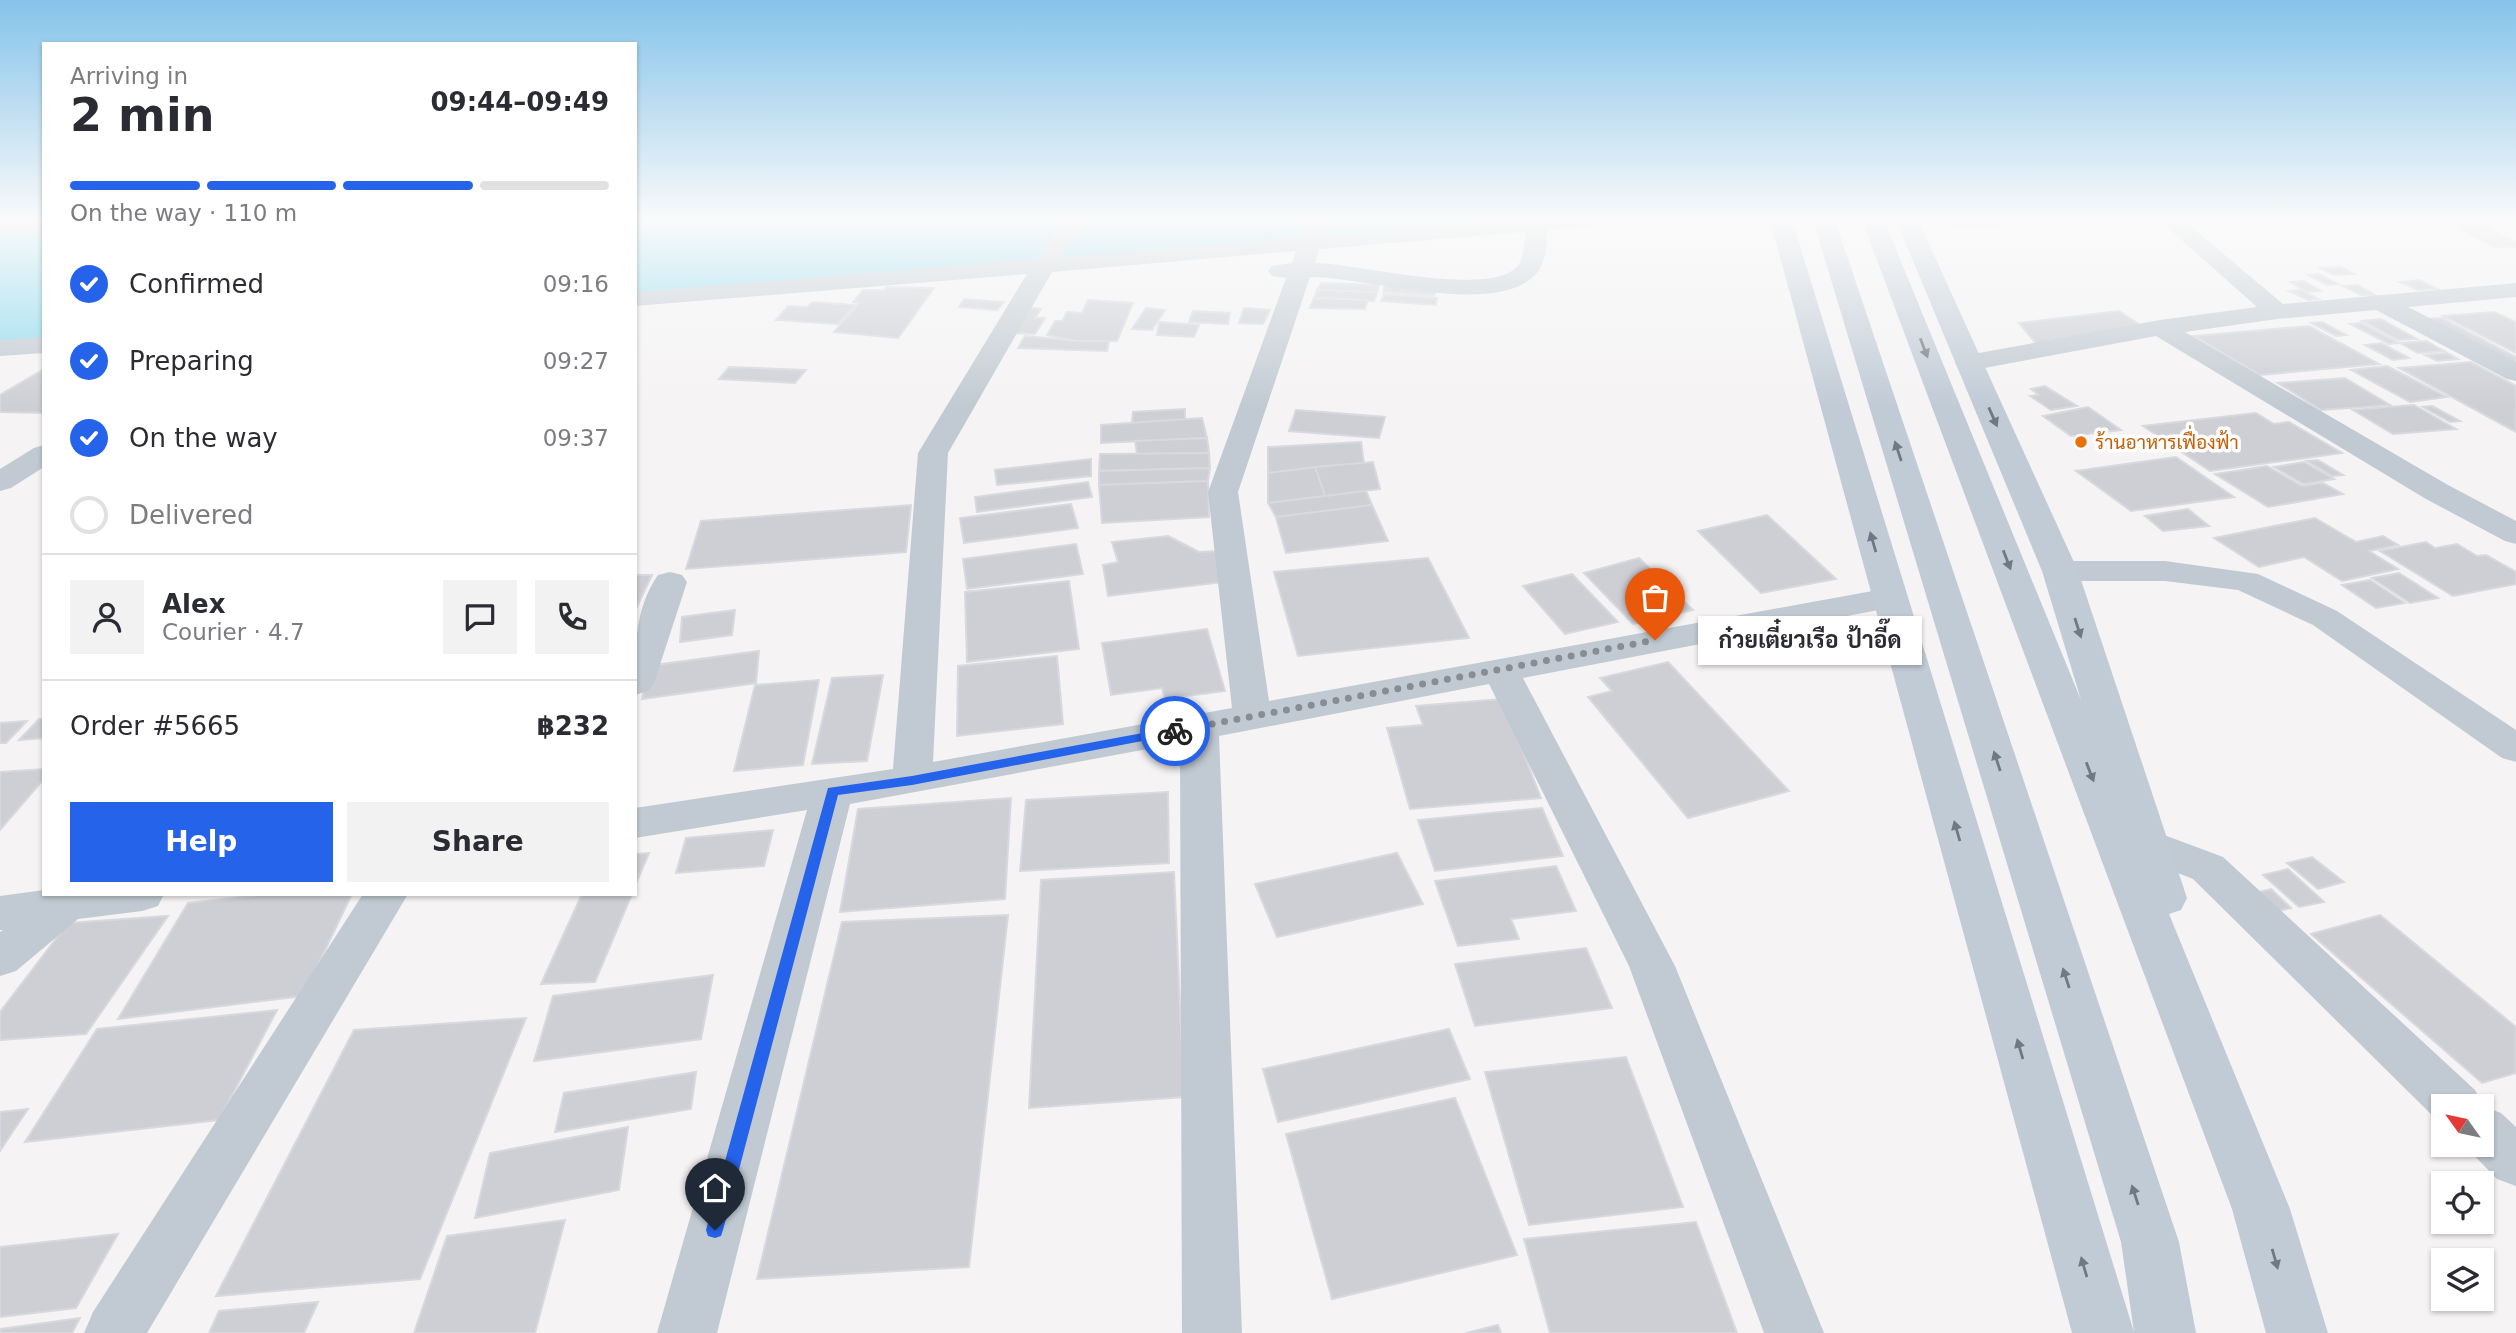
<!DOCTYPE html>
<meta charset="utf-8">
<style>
:root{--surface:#fff;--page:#f2f2f3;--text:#2b2b33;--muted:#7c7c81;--line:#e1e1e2;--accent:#2563eb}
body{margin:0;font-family:"DejaVu Sans",Sarabun,sans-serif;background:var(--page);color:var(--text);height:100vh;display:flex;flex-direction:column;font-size:26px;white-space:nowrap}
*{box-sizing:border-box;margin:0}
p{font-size:23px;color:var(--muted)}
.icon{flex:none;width:38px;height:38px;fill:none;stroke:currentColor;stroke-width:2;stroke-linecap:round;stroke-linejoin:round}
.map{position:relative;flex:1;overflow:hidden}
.details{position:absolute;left:42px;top:42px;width:595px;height:854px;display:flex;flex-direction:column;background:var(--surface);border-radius:0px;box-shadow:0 2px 5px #0004}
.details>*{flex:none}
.needle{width:46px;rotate:303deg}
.controls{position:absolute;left:2431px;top:1094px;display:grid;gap:14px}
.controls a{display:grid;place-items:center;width:63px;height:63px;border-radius:0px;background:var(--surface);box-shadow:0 2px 5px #0004;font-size:35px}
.pin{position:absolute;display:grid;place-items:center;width:60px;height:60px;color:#fff;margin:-72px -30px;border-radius:50% 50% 50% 0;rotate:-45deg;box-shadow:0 0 7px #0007}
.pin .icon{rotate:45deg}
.courier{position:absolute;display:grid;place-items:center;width:70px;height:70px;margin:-35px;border:5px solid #2563eb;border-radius:50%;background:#fff;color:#222;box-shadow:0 2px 9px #0007}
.bubble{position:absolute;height:49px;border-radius:0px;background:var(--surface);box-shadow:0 2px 5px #0004;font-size:23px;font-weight:700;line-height:49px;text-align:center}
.summary em{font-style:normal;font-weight:700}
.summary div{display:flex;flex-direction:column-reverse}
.summary{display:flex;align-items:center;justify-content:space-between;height:119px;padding:0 28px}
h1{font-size:46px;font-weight:700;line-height:52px}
.bar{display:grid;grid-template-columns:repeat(4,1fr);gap:10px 7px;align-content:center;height:84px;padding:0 28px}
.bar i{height:9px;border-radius:5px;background:var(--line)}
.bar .current{background:var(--accent)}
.bar p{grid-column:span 4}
.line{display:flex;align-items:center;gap:18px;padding:0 28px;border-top:2px solid var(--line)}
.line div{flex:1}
.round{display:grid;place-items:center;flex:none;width:74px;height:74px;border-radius:0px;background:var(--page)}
ol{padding:0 28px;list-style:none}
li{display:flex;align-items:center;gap:21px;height:77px}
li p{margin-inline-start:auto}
li .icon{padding:7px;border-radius:50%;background:var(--accent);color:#fff;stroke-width:4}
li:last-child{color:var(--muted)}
li i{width:38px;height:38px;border:4px solid var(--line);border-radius:50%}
.button{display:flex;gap:14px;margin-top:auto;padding:14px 28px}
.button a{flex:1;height:80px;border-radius:0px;background:var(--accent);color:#fff;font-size:28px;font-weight:700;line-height:80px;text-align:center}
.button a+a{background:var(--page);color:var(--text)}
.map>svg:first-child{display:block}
.water{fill:#90daee}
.building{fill:#cdcfd5;stroke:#d7d9de;stroke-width:2}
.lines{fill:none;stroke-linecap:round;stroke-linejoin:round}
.street{fill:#c1cad2;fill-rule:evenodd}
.secondary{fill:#c1cbd6;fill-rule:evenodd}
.oneway{fill:#6e7984}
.route{fill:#2563eb}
.done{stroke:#868d94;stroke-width:7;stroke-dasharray:0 12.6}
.food-dot{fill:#e8710a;stroke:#fff;stroke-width:2.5}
.labels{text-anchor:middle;stroke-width:7;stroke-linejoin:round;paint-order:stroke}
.far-food-label{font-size:19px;fill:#c56008;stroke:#fff;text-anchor:start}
</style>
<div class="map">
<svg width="2516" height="1333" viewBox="0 0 2516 1333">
<rect width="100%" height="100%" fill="#f5f3f3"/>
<g class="water">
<path d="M 635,220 L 1578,220 L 635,296 Z"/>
<path d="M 44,231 L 44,341 L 0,344 L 0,232 Z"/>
</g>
<g class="building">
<path d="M 1945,220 L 2003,221 L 2008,228 L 1947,226 Z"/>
<path d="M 2445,220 L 2473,220 L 2516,242 L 2516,247 L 2495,247 Z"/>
<path d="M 2341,267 L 2354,274 L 2334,275 L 2320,268 Z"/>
<path d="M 2319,274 L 2338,284 L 2327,285 L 2308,275 Z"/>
<path d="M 2419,280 L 2437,289 L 2418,290 L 2400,282 Z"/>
<path d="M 2304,281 L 2321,291 L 2307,292 L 2290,282 Z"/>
<path d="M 1321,283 L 1379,285 L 1377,292 L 1317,290 Z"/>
<path d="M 1385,284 L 1437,289 L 1434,296 L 1383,292 Z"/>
<path d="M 2358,285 L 2375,295 L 2361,295 L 2343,286 Z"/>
<path d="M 887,287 L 934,288 L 898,338 L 834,332 L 859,303 L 853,302 L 863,290 L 884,290 Z"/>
<path d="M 1317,290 L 1377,292 L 1374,301 L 1314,298 Z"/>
<path d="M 2301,290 L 2319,299 L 2308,300 L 2289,291 Z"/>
<path d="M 1384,294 L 1437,298 L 1436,305 L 1381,301 Z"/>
<path d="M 1314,298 L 1368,300 L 1365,309 L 1310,308 Z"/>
<path d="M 964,299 L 1004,302 L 997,310 L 959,307 Z"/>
<path d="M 1088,300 L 1133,303 L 1117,341 L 1077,341 L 1047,335 L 1055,321 L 1062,321 L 1067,312 L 1082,313 Z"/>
<path d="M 813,302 L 855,305 L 838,324 L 776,320 L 788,306 L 807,307 Z"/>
<path d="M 1027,307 L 1041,309 L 1035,318 L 1045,318 L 1035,334 L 1013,333 Z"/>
<path d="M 1146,308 L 1165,310 L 1152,330 L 1132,329 Z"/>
<path d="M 1244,308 L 1270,310 L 1263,324 L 1239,323 Z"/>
<path d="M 1193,311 L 1230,313 L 1228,324 L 1189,322 Z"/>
<path d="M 2119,311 L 2145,328 L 2038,346 L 2019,323 Z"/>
<path d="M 2494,312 L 2516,322 L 2516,353 L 2443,316 Z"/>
<path d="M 2442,318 L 2516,357 L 2516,366 L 2426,319 Z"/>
<path d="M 2381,319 L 2417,339 L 2398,340 L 2362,321 Z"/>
<path d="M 1159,322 L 1199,325 L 1194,337 L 1157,335 Z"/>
<path d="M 2322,322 L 2346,335 L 2336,336 L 2311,323 Z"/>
<path d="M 2361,323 L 2399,343 L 2389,344 L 2350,324 Z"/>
<path d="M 2309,326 L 2379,364 L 2260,375 L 2194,336 Z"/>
<path d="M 1025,336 L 1077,341 L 1109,341 L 1107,351 L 1018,348 Z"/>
<path d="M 2426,341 L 2444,351 L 2418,353 L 2400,343 Z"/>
<path d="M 2381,343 L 2409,358 L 2393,360 L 2365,345 Z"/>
<path d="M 2447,353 L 2458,359 L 2437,361 L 2425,355 Z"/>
<path d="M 2471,362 L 2516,386 L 2516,432 L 2399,368 Z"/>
<path d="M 2387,366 L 2447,397 L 2410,402 L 2351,370 Z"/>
<path d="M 729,367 L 806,370 L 795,383 L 719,379 Z"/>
<path d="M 44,369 L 44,413 L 0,412 L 0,395 Z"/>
<path d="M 2345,378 L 2390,405 L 2321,410 L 2278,383 Z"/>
<path d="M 2045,386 L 2077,406 L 2051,410 L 2030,396 L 2039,395 L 2031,389 Z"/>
<path d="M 2414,405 L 2456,429 L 2393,434 L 2353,410 Z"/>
<path d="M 2432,406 L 2460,421 L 2450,422 L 2423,407 Z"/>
<path d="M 2088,407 L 2121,430 L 2071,436 L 2043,416 Z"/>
<path d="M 1185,409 L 1185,420 L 1132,423 L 1133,412 Z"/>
<path d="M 1296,410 L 1385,417 L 1379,438 L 1289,431 Z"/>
<path d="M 2256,413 L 2274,424 L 2289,422 L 2342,453 L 2210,471 L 2143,426 Z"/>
<path d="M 1202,418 L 1207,438 L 1101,443 L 1101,425 Z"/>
<path d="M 1207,438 L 1209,453 L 1137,454 L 1135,441 Z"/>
<path d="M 1361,442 L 1364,463 L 1268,473 L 1268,447 Z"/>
<path d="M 1209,453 L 1210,468 L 1099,471 L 1100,454 Z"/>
<path d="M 2176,457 L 2234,497 L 2131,511 L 2076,471 Z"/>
<path d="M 1091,459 L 1091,476 L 997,485 L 995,470 Z"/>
<path d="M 2318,460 L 2343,475 L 2332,476 L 2307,461 Z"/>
<path d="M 1373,462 L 1380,489 L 1325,496 L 1315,467 Z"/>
<path d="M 2304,462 L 2334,479 L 2303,484 L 2274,467 Z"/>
<path d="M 2267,466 L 2302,486 L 2323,483 L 2343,494 L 2268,507 L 2215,474 Z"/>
<path d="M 1315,467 L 1325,496 L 1268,503 L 1268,473 Z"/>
<path d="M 1210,468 L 1208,481 L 1099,485 L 1099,471 Z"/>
<path d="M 1208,481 L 1209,517 L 1102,523 L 1099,485 Z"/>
<path d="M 1088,482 L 1092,497 L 977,512 L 975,497 Z"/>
<path d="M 1366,491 L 1372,505 L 1276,517 L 1268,503 Z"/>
<path d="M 1071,504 L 1078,528 L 964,543 L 960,518 Z"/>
<path d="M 911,505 L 906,552 L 686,569 L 701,521 Z"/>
<path d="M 1372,505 L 1388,541 L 1286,553 L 1276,517 Z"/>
<path d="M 2188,509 L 2209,526 L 2163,531 L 2145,516 Z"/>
<path d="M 1767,515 L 1836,579 L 1761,593 L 1698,531 Z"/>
<path d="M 2315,518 L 2356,542 L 2383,536 L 2398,545 L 2369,551 L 2398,569 L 2342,581 L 2304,557 L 2259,567 L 2214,538 Z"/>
<path d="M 1168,536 L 1199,552 L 1219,551 L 1224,582 L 1108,596 L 1103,565 L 1118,562 L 1112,542 Z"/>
<path d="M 2426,542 L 2435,548 L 2457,544 L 2477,556 L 2486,555 L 2516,572 L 2516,584 L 2453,596 L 2380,551 Z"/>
<path d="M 1076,544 L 1083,574 L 967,589 L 963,559 Z"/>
<path d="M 1428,558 L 1469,638 L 1298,656 L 1274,572 Z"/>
<path d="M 1639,558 L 1693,610 L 1633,624 L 1584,573 Z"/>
<path d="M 2399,573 L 2438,598 L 2410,603 L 2372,578 Z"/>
<path d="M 1572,574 L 1618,622 L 1565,634 L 1523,586 Z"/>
<path d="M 635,575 L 652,575 L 635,611 Z"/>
<path d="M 2370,580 L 2405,603 L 2376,608 L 2342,585 Z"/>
<path d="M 1069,581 L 1079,649 L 967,662 L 965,592 Z"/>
<path d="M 735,610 L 732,635 L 680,642 L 682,617 Z"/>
<path d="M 1207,629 L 1225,691 L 1165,699 L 1162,688 L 1111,695 L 1102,643 Z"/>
<path d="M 759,651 L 756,683 L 642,699 L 648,666 Z"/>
<path d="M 1057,656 L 1063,724 L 957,736 L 958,666 Z"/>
<path d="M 1668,662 L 1789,791 L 1688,818 L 1588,697 L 1612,691 L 1600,678 Z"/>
<path d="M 883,675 L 867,761 L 812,764 L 832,678 Z"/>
<path d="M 819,680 L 803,765 L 734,771 L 755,685 Z"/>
<path d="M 1502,699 L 1541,798 L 1410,809 L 1387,728 L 1423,725 L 1416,706 Z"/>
<path d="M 39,719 L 44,719 L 44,738 L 19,740 Z"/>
<path d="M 27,721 L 6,743 L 0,743 L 0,723 Z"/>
<path d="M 44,769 L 44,779 L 0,830 L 0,772 Z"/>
<path d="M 1168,792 L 1169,863 L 1020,871 L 1026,800 Z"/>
<path d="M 1011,798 L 1005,899 L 840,912 L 858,809 Z"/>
<path d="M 1542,808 L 1563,856 L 1435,871 L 1418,820 Z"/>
<path d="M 773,830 L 764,866 L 676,873 L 686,838 Z"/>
<path d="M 649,853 L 635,886 L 635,854 Z"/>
<path d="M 1397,853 L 1423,904 L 1277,937 L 1255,884 Z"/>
<path d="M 2312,857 L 2344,882 L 2318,889 L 2287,863 Z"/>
<path d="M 1556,866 L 1576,911 L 1511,919 L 1519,939 L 1458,946 L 1435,881 Z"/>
<path d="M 2288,869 L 2324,902 L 2299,907 L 2263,875 Z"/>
<path d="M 1174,872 L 1184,1097 L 1029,1108 L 1041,880 Z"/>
<path d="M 2271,889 L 2291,908 L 2275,912 L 2255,893 Z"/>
<path d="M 269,894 L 352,894 L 303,996 L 118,1019 L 188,903 Z"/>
<path d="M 582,894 L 632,894 L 595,982 L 541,984 Z"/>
<path d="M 1008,915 L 969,1267 L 757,1279 L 842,922 Z"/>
<path d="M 2380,915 L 2516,1027 L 2516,1073 L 2482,1083 L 2311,934 Z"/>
<path d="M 168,916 L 86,1034 L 0,1040 L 0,1012 L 68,923 Z"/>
<path d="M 1586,948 L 1612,1008 L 1475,1026 L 1455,964 Z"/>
<path d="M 713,975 L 701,1039 L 534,1061 L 553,996 Z"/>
<path d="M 277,1010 L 219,1120 L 25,1142 L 97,1029 Z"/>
<path d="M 526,1018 L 420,1279 L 216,1296 L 354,1030 Z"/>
<path d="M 1449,1029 L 1470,1079 L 1278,1122 L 1263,1069 Z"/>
<path d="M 1626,1057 L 1683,1207 L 1529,1225 L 1485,1072 Z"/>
<path d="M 696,1072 L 691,1109 L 555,1132 L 564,1093 Z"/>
<path d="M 1455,1098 L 1517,1255 L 1332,1299 L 1286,1134 Z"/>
<path d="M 28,1109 L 0,1151 L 0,1112 Z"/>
<path d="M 628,1127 L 619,1190 L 475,1218 L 490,1153 Z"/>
<path d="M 565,1220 L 535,1333 L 414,1333 L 447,1236 Z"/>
<path d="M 1696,1222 L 1737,1333 L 1550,1333 L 1524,1239 Z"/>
<path d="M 118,1234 L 76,1308 L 0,1317 L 0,1247 Z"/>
<path d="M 318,1302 L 304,1333 L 209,1333 L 219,1311 Z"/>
<path d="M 80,1318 L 72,1333 L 0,1333 L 0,1329 Z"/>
<path d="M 1498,1325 L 1501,1333 L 1466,1333 Z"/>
</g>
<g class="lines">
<g class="street">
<rect x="0" y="220" width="44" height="12"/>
<path d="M 1065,220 L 1087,220 L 1061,257 L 1301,237 L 1308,220 L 1328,220 L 1324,236 L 1515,220 L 1605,220 L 1602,225 L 1594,226 L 1547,230 C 1547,246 1546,264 1534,276 C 1492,317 1366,277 1310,277 L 1238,492 L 1269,701 L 1889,588 L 1901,591 L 1906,598 L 1901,605 L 1889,608 L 1523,678 L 1675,966 L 1824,1333 L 1764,1333 L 1629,966 L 1489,684 L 1219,736 L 1242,1333 L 1182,1333 L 1180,743 L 850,804 L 717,1333 L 657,1333 L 807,810 L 635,838 L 635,808 L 893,769 L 918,453 L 1027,274 L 635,306 L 635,292 L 1037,259 ZM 1525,232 C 1524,242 1524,255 1519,264 C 1496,300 1355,263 1315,263 L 1319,249 ZM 1296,251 L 1292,263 L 1272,266 L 1268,271 L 1272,276 L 1286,278 L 1208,492 L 1232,708 L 933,762 L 948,453 L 1052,272 Z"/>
<path d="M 2159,220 L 2183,220 L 2283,304 L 2516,283 L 2516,297 L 2408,307 L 2516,362 L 2516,381 L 2507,379 L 2376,310 L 2277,319 L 2185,332 L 2448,485 L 2516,521 L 2516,544 L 2505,541 L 2426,499 L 2156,336 L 1968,371 L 1959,369 L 1955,363 L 1959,357 L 1968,355 L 2160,320 L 2257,307 Z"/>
<path d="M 44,337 L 44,353 L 0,356 L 0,340 Z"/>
<path d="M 44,445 L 44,467 L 11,488 L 0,491 L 0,469 L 34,448 Z"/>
<path d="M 2060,561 L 2165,561 L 2258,574 L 2337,611 L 2516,730 L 2516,762 L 2502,758 L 2313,625 L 2238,590 L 2165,581 L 2060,581 L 2048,578 L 2043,571 L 2048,564 Z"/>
<path d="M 670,572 L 682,575 L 687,582 L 654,683 L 648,691 L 635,695 C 635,653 633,611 658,575 Z"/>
<path d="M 2148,829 L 2223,857 L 2475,1090 L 2483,1106 L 2501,1113 L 2516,1127 L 2516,1186 L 2497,1179 L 2463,1144 L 2482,1144 L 2482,1106 L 2443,1106 L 2443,1123 L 2439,1122 L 2193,879 L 2133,855 L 2127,844 L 2133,833 Z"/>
<path d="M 44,890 L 44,894 L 164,894 L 158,906 L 142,911 L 78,919 L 16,971 L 0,976 L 0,932 L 3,930 L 0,930 L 0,896 Z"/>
<path d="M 363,894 L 408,894 L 147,1333 L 84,1333 L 93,1312 Z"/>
</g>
<g class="secondary">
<path d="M 1770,220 L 1792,220 L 2134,1332 L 2121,1242 L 1813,220 L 1835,220 L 2179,1242 L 2196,1333 L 2072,1333 Z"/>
<path d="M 1862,220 L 1884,220 L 2081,700 L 2042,571 L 1896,220 L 1918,220 L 2078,571 L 2187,898 L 2181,910 L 2169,914 L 2290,1209 L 2328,1333 L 2266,1333 L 2232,1209 Z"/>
</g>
</g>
<defs><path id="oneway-solid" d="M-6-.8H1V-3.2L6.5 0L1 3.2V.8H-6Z" transform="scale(1.75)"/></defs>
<g class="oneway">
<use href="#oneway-solid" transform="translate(1924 348) rotate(69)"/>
<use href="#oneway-solid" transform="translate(1993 417) rotate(66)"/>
<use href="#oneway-solid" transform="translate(1898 451) rotate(-108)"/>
<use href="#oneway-solid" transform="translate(1873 542) rotate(-106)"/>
<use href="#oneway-solid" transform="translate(2007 560) rotate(69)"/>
<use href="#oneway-solid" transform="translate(2078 628) rotate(72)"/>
<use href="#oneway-solid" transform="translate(1997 761) rotate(-108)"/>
<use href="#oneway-solid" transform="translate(2090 772) rotate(69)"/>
<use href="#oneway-solid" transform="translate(1957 831) rotate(-106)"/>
<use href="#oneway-solid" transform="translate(2066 978) rotate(-108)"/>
<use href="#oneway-solid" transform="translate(2020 1049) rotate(-106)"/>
<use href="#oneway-solid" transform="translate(2135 1195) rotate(-108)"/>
<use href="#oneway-solid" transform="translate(2275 1259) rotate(74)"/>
<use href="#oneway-solid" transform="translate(2084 1267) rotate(-106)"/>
</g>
<linearGradient id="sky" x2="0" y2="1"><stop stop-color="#85c3ea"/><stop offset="0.54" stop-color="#fafafa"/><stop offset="1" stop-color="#fafafa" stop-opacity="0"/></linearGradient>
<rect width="2516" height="407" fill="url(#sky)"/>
<path class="route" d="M 1175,727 L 1179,729 L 1179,734 L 912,785 L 838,795 L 723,1230 L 721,1236 L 715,1238 L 708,1236 L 706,1230 L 828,788 L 912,776 Z"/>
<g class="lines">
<path class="done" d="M 1175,731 L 1655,640"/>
</g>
<circle class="food-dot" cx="2081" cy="442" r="7"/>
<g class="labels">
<g class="far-food-label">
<text x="2095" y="449">ร้านอาหารเฟื่องฟ้า</text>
</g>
</g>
</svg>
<div class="controls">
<a><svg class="needle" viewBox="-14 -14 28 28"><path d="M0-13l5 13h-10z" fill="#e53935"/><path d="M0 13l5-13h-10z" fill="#7c7c81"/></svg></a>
<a><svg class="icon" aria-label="locate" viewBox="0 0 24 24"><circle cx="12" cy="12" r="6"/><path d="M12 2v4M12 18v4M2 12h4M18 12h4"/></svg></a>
<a><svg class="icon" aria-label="layers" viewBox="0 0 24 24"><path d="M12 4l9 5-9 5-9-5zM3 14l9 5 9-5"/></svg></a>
</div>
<div class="pin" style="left:1655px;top:640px;background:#ea580c"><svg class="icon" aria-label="bag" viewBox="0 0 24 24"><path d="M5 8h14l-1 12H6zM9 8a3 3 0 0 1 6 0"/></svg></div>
<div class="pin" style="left:715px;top:1230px;background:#1f2937"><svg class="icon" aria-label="home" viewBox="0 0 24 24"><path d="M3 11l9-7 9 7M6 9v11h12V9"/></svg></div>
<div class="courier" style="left:1175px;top:731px"><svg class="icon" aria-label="bike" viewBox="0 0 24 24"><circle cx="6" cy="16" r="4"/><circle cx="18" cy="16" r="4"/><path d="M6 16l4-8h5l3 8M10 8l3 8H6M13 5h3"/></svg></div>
<div class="bubble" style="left:1698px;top:616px;width:224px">ก๋วยเตี๋ยวเรือ ป้าอี๊ด</div>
<section class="details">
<div class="summary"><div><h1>2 min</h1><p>Arriving in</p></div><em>09:44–09:49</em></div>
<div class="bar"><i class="current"></i><i class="current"></i><i class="current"></i><i></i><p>On the way · 110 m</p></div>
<ol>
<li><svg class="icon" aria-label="check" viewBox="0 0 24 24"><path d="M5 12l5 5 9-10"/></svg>Confirmed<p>09:16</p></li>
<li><svg class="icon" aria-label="check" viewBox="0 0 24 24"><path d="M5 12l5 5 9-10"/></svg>Preparing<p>09:27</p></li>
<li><svg class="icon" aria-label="check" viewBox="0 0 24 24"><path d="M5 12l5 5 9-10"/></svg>On the way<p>09:37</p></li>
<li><i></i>Delivered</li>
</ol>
<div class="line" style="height:126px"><a class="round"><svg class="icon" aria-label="person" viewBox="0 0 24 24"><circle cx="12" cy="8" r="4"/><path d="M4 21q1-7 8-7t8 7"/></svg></a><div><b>Alex</b><p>Courier · 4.7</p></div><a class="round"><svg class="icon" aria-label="chat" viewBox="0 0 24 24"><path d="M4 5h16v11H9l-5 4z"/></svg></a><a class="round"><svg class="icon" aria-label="phone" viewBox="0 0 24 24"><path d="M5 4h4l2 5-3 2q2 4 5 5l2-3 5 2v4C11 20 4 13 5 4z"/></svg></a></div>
<div class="line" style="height:91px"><div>Order #5665</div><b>฿232</b></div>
<div class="button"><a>Help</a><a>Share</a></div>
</section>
</div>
